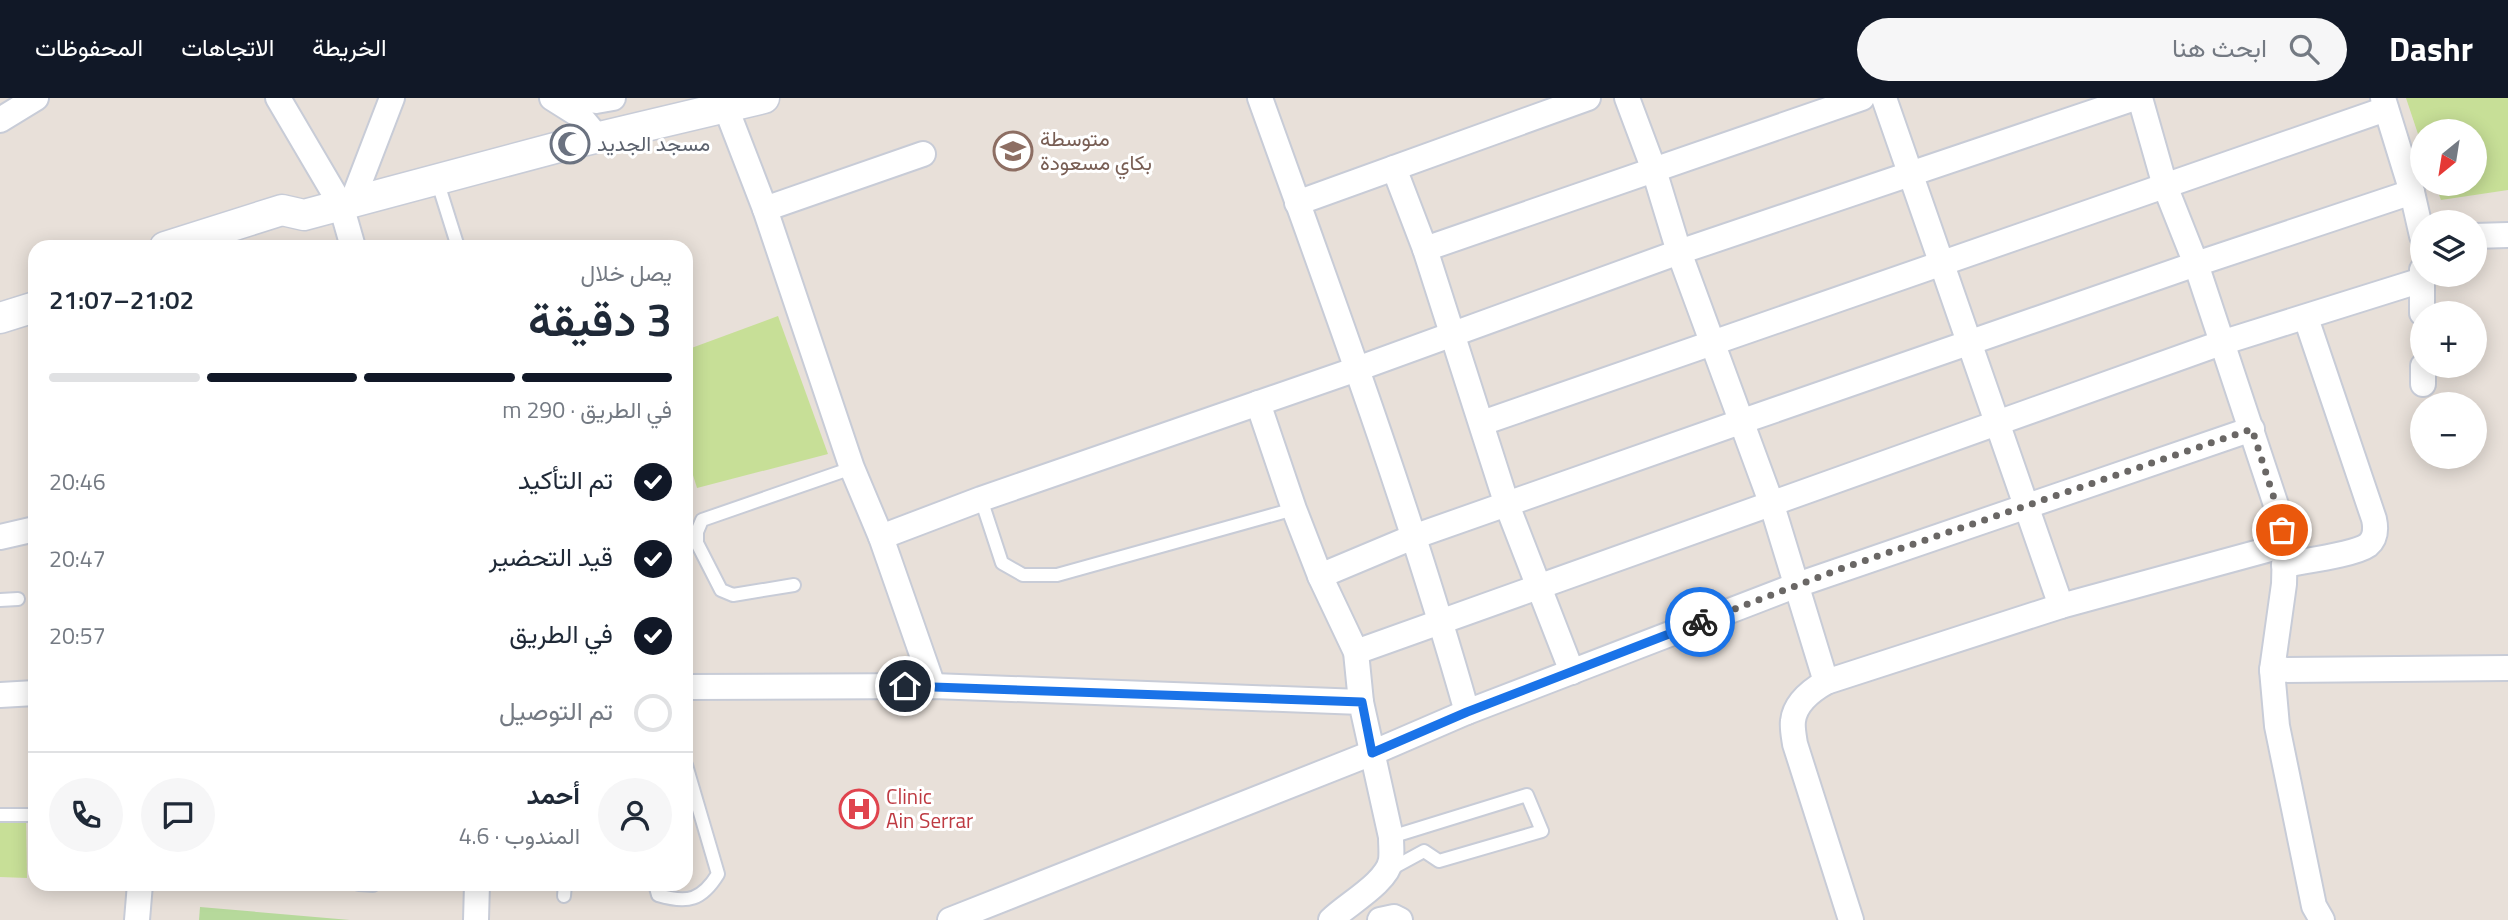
<!DOCTYPE html>
<html lang="ar">
<meta charset="utf-8">
<style>
:root{--surface:#fff;--page:#f6f6f7;--text:#1f2937;--muted:#747a83;--line:#e0e1e3;--accent:#111827}
body{margin:0;font-family:"Titillium Web",Vazirmatn,sans-serif;background:var(--page);color:var(--text);direction:rtl;height:100vh;display:flex;flex-direction:column;font-size:26px;white-space:nowrap}
*{box-sizing:border-box;margin:0}
p{font-size:23px;color:var(--muted)}
.icon{flex:none;width:38px;height:38px;fill:none;stroke:currentColor;stroke-width:2;stroke-linecap:round;stroke-linejoin:round}
.map{position:relative;flex:1;overflow:hidden;direction:ltr}
.panel{position:absolute;left:28px;top:142px;width:665px;height:651px;display:flex;flex-direction:column;background:var(--surface);border-radius:21px;box-shadow:0 4px 18px #0003;direction:rtl}
.panel>*{flex:none}
.needle{width:46px;rotate:210deg}
.buttons{position:absolute;left:2410px;top:21px;display:grid;gap:14px}
.buttons a{display:grid;place-items:center;width:77px;height:77px;border-radius:50%;background:var(--surface);box-shadow:0 4px 18px #0003;font-size:35px}
.pin{position:absolute;display:grid;place-items:center;width:60px;height:60px;color:#fff;margin:-30px;border:4px solid #fff;border-radius:50%;box-shadow:0 2px 7px #0007}
.courier{position:absolute;display:grid;place-items:center;width:70px;height:70px;margin:-35px;border:5px solid #1a73e8;border-radius:50%;background:#fff;color:#222;box-shadow:0 2px 9px #0007}
.overview em{font-style:normal;font-weight:600}
.overview div{display:flex;flex-direction:column-reverse}
.overview{display:flex;align-items:center;justify-content:space-between;height:119px;padding:0 21px}
h1{font-size:46px;font-weight:600;line-height:52px}
.bar{display:grid;grid-template-columns:repeat(4,1fr);gap:10px 7px;align-content:center;height:84px;padding:0 21px}
.bar i{height:9px;border-radius:5px;background:var(--line)}
.bar .on{background:var(--accent)}
.bar p{grid-column:span 4}
.line{display:flex;align-items:center;gap:18px;padding:0 21px;border-top:2px solid var(--line)}
.line div{flex:1}
.round{display:grid;place-items:center;flex:none;width:74px;height:74px;border-radius:37px;background:var(--page)}
ol{padding:0 21px;list-style:none}
li{display:flex;align-items:center;gap:21px;height:77px}
li p{margin-inline-start:auto}
li .icon{padding:7px;border-radius:50%;background:var(--accent);color:#fff;stroke-width:4}
li:last-child{color:var(--muted)}
li i{width:38px;height:38px;border:4px solid var(--line);border-radius:50%}
header{display:flex;align-items:center;gap:42px;box-sizing:border-box;height:98px;padding:0 35px;background:var(--accent);color:#fff}
header strong{font-size:33px}
nav{display:flex;gap:38px;margin-inline-start:auto;font-size:24px}
.search{width:490px;height:63px;background:var(--page);display:flex;align-items:center;gap:18px;box-sizing:border-box;padding:0 24px;border-radius:38px;color:var(--muted);font-size:26px}
.map>svg:first-child{display:block}
.green{fill:#b6d99b}
.pitch{fill:#c7df97}
.lines{fill:none;stroke-linecap:round;stroke-linejoin:round}
.service-casing{stroke:#c8ccd7;stroke-width:16}
.minor-casing{stroke:#c8ccd7;stroke-width:28}
.tertiary-casing{stroke:#c8ccd7;stroke-width:33}
.service{stroke:#fff;stroke-width:12}
.minor{stroke:#fff;stroke-width:24}
.tertiary{stroke:#fff;stroke-width:30}
.done{stroke:#6a6765;stroke-width:7;stroke-dasharray:0 12.6}
.route{stroke:#1a73e8;stroke-width:9}
.labels{text-anchor:middle;stroke-width:6;stroke-linejoin:round;paint-order:stroke}
.education-label{font-size:21px;fill:#785e54;stroke:#fff;text-anchor:start}
.worship-label{font-size:21px;fill:#5b616d;stroke:#fff;text-anchor:start}
.health-label{font-size:21px;fill:#be3a42;stroke:#fff;text-anchor:start}
</style>
<header>
<strong>Dashr</strong>
<div class="search"><svg class="icon" aria-label="search" viewBox="0 0 24 24"><circle cx="10" cy="10" r="6"/><path d="M15 15l6 6"/></svg>ابحث هنا</div>
<nav><a>الخريطة</a><a>الاتجاهات</a><a>المحفوظات</a></nav>
</header>
<div class="map">
<svg width="2508" height="822" viewBox="0 0 2508 822">
<rect width="100%" height="100%" fill="#e8e0d9"/>
<path class="green" d="M 200,809 L 350,822 L 199,822 Z"/>
<g class="pitch">
<path d="M 2406,0 L 2508,0 L 2508,92 L 2441,102 L 2435,86 L 2474,86 L 2474,33 L 2422,33 L 2422,48 Z"/>
<path d="M 778,218 L 828,356 L 697,390 L 686,355 L 686,252 Z"/>
<path d="M 26,716 L 27,780 L 0,779 L 0,717 Z"/>
</g>
<g class="lines">
<defs>
<g id="service">
<path d="M 437,82 L 458,149"/>
<path d="M 981,401 L 1002,465 L 1023,477 L 1057,477 L 1294,411"/>
<path d="M 794,487 L 733,497 L 721,492 L 697,445 L 697,434 L 702,422 L 852,370"/>
<path d="M 0,502 L 18,501"/>
<path d="M 0,717 L 35,717"/>
<path d="M 1389,772 L 1424,753 L 1439,763 L 1542,733 L 1527,697 L 1391,739"/>
<path d="M 359,786 L 373,787"/>
<path d="M 655,786 L 658,797 C 688,806 702,802 718,776 L 686,667"/>
<path d="M 564,798 L 565,786"/>
</g>
<g id="minor">
<path d="M 278,0 L 341,107 L 353,149"/>
<path d="M 552,0 L 579,17 L 598,40"/>
<path d="M 576,0 L 596,3 L 613,0"/>
<path d="M 1260,0 C 1333,203 1408,406 1467,614"/>
<path d="M 1627,0 L 1654,72 L 1679,154 L 1771,404 L 1826,584"/>
<path d="M 1884,0 L 2061,508"/>
<path d="M 2140,0 L 2165,88 L 2196,166 L 2279,416 L 2285,447 L 2284,486 L 2272,572 L 2277,628 L 2314,808 L 2322,822"/>
<path d="M 2383,0 L 2412,94 L 2422,138"/>
<path d="M 726,10 L 765,111 L 852,370 L 881,439 L 933,588"/>
<path d="M 0,22 L 36,0"/>
<path d="M 1394,70 L 1425,151 L 1507,407 L 1572,574"/>
<path d="M 352,104 L 392,0"/>
<path d="M 1297,105 L 1588,0"/>
<path d="M 765,111 L 923,56"/>
<path d="M 2474,138 L 2508,137"/>
<path d="M 1425,151 L 1862,0"/>
<path d="M 2422,172 L 2422,215"/>
<path d="M 2423,268 L 2423,286"/>
<path d="M 1258,305 L 1294,411 L 1320,478 L 1356,554 L 1361,604"/>
<path d="M 1482,325 L 2386,11"/>
<path d="M 0,439 L 35,431"/>
<path d="M 881,439 L 981,401 L 1357,271 L 1679,154 L 2135,0"/>
<path d="M 2284,467 C 2302,463 2354,457 2368,447 C 2376,440 2376,430 2374,421 L 2306,220"/>
<path d="M 1320,478 L 1413,439 L 1743,323 L 2196,166 L 2412,94"/>
<path d="M 1356,554 L 2221,245 L 2422,182"/>
<path d="M 2272,572 L 2508,570"/>
<path d="M 686,589 L 933,588 L 1361,604 L 1391,739 C 1391,747 1392,755 1391,762 C 1387,785 1347,806 1331,822"/>
<path d="M 0,597 L 35,595"/>
<path d="M 137,822 L 140,786"/>
<path d="M 476,822 L 477,786"/>
<path d="M 950,822 L 1372,655 L 1467,614 L 1797,487 L 2252,331"/>
<path d="M 1380,822 L 1394,819 L 1400,822"/>
<path d="M 1851,822 L 1795,646 C 1794,639 1792,630 1793,623 C 1795,605 1812,592 1826,584 L 2061,508 L 2285,447"/>
</g>
<g id="tertiary">
<path d="M 165,149 L 282,112 L 304,117 L 570,46 L 764,0"/>
<path d="M 0,220 L 35,209"/>
</g>
</defs>
<use href="#service" class="service-casing"/>
<use href="#minor" class="minor-casing"/>
<use href="#tertiary" class="tertiary-casing"/>
<use href="#service" class="service"/>
<use href="#minor" class="minor"/>
<use href="#tertiary" class="tertiary"/>
</g>
<g class="lines">
<path class="done" d="M 1700,524 L 1843,470 L 2252,331 L 2279,416 L 2282,432"/>
<path class="route" d="M 905,588 L 1362,604 L 1372,655 L 1467,614 L 1700,524"/>
</g>
<defs>
<symbol id="mosque-ring" viewBox="-11 -11 22 22"><circle r="9.5" fill="#fff" stroke="#6b7280" stroke-width="1.5"/><path d="M3.5-4.9A6 6 0 1 0 3.5 4.9A5 5 0 1 1 3.5-4.9Z" fill="#6b7280"/></symbol>
<symbol id="school-ring" viewBox="-11 -11 22 22"><circle r="9.5" fill="#fff" stroke="#8d6e63" stroke-width="1.5"/><path d="M0-5L7-2L0 1L-7-2ZM-4 1L0 2.5L4 1V4Q0 6-4 4Z" fill="#8d6e63"/></symbol>
<symbol id="hospital-ring" viewBox="-11 -11 22 22"><circle r="9.5" fill="#fff" stroke="#e0444e" stroke-width="1.5"/><path d="M-5-5h3v3.5h4V-5h3V5h-3V1.5h-4V5h-3Z" fill="#e0444e"/></symbol>
</defs>
<g fill-rule="evenodd">
<use href="#mosque-ring" x="548" y="24" width="44" height="44"/>
<use href="#school-ring" x="991" y="31" width="44" height="44"/>
<use href="#hospital-ring" x="837" y="689" width="44" height="44"/>
</g>
<g class="labels">
<g class="education-label">
<text x="1040" y="48">متوسطة<tspan x="1040" dy="24">بكاي مسعودة</tspan></text>
</g>
<g class="worship-label">
<text x="597" y="53">مسجد الجديد</text>
</g>
<g class="health-label">
<text x="886" y="706">Clinic<tspan x="886" dy="24">Ain Serrar</tspan></text>
</g>
</g>
</svg>
<div class="buttons">
<a><svg class="needle" viewBox="-14 -14 28 28"><path d="M0-13l5 13h-10z" fill="#e53935"/><path d="M0 13l5-13h-10z" fill="#747a83"/></svg></a>
<a><svg class="icon" aria-label="layers" viewBox="0 0 24 24"><path d="M12 4l9 5-9 5-9-5zM3 14l9 5 9-5"/></svg></a>
<a>+</a>
<a>−</a>
</div>
<div class="pin" style="left:2282px;top:432px;background:#ea580c"><svg class="icon" aria-label="bag" viewBox="0 0 24 24"><path d="M5 8h14l-1 12H6zM9 8a3 3 0 0 1 6 0"/></svg></div>
<div class="pin" style="left:905px;top:588px;background:#1f2937"><svg class="icon" aria-label="home" viewBox="0 0 24 24"><path d="M3 11l9-7 9 7M6 9v11h12V9"/></svg></div>
<div class="courier" style="left:1700px;top:524px"><svg class="icon" aria-label="bike" viewBox="0 0 24 24"><circle cx="6" cy="16" r="4"/><circle cx="18" cy="16" r="4"/><path d="M6 16l4-8h5l3 8M10 8l3 8H6M13 5h3"/></svg></div>
<section class="panel">
<div class="overview"><div><h1>3 دقيقة</h1><p>يصل خلال</p></div><em>21:02–21:07</em></div>
<div class="bar"><i class="on"></i><i class="on"></i><i class="on"></i><i></i><p>في الطريق · 290 m</p></div>
<ol>
<li><svg class="icon" aria-label="check" viewBox="0 0 24 24"><path d="M5 12l5 5 9-10"/></svg>تم التأكيد<p>20:46</p></li>
<li><svg class="icon" aria-label="check" viewBox="0 0 24 24"><path d="M5 12l5 5 9-10"/></svg>قيد التحضير<p>20:47</p></li>
<li><svg class="icon" aria-label="check" viewBox="0 0 24 24"><path d="M5 12l5 5 9-10"/></svg>في الطريق<p>20:57</p></li>
<li><i></i>تم التوصيل</li>
</ol>
<div class="line" style="height:126px"><a class="round"><svg class="icon" aria-label="person" viewBox="0 0 24 24"><circle cx="12" cy="8" r="4"/><path d="M4 21q1-7 8-7t8 7"/></svg></a><div><b>أحمد</b><p>المندوب · 4.6</p></div><a class="round"><svg class="icon" aria-label="chat" viewBox="0 0 24 24"><path d="M4 5h16v11H9l-5 4z"/></svg></a><a class="round"><svg class="icon" aria-label="phone" viewBox="0 0 24 24"><path d="M5 4h4l2 5-3 2q2 4 5 5l2-3 5 2v4C11 20 4 13 5 4z"/></svg></a></div>
</section>
</div>
